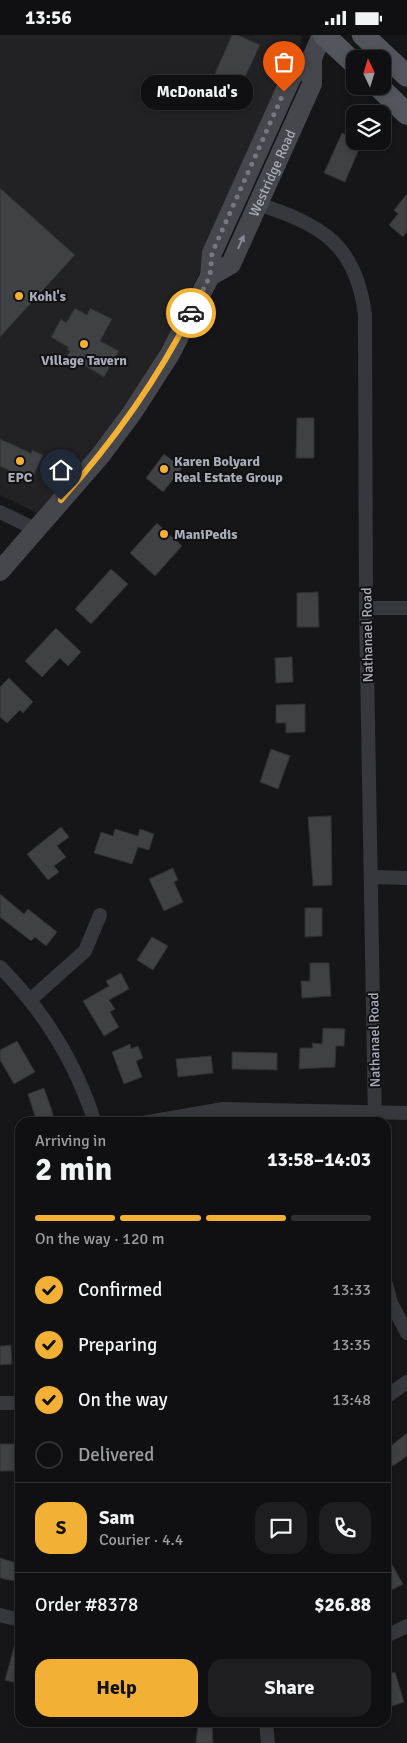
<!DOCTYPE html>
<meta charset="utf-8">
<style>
:root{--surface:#101012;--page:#1e1e20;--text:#f1f3f6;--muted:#9c9d9f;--line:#303032;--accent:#f2b134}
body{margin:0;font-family:Signika,sans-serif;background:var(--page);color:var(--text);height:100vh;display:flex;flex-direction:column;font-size:19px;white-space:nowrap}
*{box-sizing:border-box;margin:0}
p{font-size:16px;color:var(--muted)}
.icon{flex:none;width:28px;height:28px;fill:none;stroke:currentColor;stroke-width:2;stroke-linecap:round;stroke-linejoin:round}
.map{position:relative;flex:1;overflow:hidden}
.sheet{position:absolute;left:15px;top:1082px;width:376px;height:610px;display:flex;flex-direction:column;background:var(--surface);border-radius:15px;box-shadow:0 2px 8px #0003,0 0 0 1px var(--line)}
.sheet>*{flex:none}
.needle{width:32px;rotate:356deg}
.tools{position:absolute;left:346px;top:15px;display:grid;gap:10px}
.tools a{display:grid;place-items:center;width:45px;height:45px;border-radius:10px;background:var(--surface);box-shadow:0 2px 8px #0003,0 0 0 1px var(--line);font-size:25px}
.pin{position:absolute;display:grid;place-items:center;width:42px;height:42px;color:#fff;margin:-51px -21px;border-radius:50% 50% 50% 0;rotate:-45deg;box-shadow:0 0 5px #0007}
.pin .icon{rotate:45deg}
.courier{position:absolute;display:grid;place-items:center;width:50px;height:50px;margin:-25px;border:4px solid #f2b134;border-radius:50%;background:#fff;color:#222;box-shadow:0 1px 6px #0007}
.bubble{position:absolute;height:35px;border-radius:15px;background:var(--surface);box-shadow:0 2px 8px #0003,0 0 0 1px var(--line);font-size:16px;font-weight:700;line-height:35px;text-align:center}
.overview em{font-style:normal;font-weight:700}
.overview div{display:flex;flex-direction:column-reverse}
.overview{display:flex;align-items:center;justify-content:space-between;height:85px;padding:0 20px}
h1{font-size:32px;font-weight:700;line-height:38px}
.bar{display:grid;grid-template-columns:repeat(4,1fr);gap:8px 5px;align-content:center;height:60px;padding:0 20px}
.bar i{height:6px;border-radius:4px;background:var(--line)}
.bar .current{background:var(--accent)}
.bar p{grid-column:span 4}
.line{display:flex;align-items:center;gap:12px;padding:0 20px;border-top:1px solid var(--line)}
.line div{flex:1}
.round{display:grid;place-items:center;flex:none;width:52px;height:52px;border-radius:15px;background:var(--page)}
ol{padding:0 20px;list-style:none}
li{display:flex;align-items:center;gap:15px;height:55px}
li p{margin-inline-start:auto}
li .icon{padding:5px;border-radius:50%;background:var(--accent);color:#111;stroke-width:4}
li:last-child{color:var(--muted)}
li i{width:28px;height:28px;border:2px solid var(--line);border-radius:50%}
.action{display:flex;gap:10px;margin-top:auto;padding:10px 20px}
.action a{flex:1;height:58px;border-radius:15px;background:var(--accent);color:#111;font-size:20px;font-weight:700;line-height:58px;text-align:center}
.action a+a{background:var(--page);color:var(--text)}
.status{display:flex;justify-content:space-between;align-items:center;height:35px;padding:0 25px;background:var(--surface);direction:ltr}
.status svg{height:14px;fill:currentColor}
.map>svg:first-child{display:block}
.built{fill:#222225}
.building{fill:#404145;stroke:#303034}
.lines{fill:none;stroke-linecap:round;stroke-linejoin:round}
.minor{stroke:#37383d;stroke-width:14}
.secondary{stroke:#45474d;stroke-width:20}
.primary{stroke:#53555c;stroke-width:22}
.oneway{fill:#858993}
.done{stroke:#757880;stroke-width:5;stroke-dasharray:0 9}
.route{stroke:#f2b134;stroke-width:6}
.poi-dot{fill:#f2b134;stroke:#111113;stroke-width:2}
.labels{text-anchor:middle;stroke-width:4;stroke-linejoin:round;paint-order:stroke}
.street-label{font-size:14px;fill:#a8adb8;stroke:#111113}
.poi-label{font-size:14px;font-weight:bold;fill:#a8adb8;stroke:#111113;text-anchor:start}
</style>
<div class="status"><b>13:56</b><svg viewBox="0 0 49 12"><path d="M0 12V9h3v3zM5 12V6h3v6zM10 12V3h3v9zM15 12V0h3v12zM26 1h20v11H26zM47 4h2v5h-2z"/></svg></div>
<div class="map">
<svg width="407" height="1708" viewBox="0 0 407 1708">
<rect width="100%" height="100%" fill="#161618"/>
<path class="built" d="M 0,0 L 301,0 L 302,3 L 299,16 L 215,205 L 169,300 L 137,356 L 80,431 L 37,478 L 0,460 Z"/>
<g class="building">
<path d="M 232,0 L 238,0 L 260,10 L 234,66 L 208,54 Z"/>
<path d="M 342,98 L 355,104 L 355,106 L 362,107 L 345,147 L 324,138 Z"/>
<path d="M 0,153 L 75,220 L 0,302 Z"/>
<path d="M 407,159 L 407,196 L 403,202 L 389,190 L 398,179 L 394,175 Z"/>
<path d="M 75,273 L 87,280 L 90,273 L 112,284 L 100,306 L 119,316 L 104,342 L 67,320 L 70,316 L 67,315 L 68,312 L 51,302 L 61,284 L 66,288 Z"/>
<path d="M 297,383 L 314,383 L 314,423 L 296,423 Z"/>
<path d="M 0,404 L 31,418 L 32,415 L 43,420 L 31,446 L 0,431 Z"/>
<path d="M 164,419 L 182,433 L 163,457 L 146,443 Z"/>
<path d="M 157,488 L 182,511 L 155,541 L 130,518 Z"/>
<path d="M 111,534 L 128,549 L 91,589 L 75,574 Z"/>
<path d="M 318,557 L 319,592 L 297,592 L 297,558 Z"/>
<path d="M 56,593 L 81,617 L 68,631 L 60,623 L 42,642 L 25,626 Z"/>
<path d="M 292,622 L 293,647 L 276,648 L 275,623 Z"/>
<path d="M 9,643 L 33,667 L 23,678 L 20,675 L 7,688 L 0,682 L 0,652 Z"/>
<path d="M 305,669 L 305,697 L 286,698 L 286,688 L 276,688 L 276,670 Z"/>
<path d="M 271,714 L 290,721 L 278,754 L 260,747 Z"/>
<path d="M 331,781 L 332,850 L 313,851 L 308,782 Z"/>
<path d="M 61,792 L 69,802 L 57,811 L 66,822 L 54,831 L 59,837 L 48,845 L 27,819 Z"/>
<path d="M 115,794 L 138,801 L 140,794 L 154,799 L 149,815 L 138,812 L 132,829 L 94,818 L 101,797 L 113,801 Z"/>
<path d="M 173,833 L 178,845 L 174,847 L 183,867 L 164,876 L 149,844 Z"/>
<path d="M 0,859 L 24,879 L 28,874 L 57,897 L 46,911 L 35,902 L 31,906 L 0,882 Z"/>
<path d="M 305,873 L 322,873 L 322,901 L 305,902 Z"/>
<path d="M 152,902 L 168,911 L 153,935 L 137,925 Z"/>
<path d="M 310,928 L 329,928 L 331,961 L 302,963 L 301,946 L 310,946 Z"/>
<path d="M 121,938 L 129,954 L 109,965 L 115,974 L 110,977 L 119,992 L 104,1001 L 83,966 L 109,951 L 106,946 Z"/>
<path d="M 323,993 L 345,994 L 344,1011 L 336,1011 L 335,1032 L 299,1034 L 300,1013 L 313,1013 L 312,1008 L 322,1009 Z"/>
<path d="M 17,1006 L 35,1037 L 14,1049 L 0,1025 L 0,1015 Z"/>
<path d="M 130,1009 L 131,1014 L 138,1011 L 143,1023 L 136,1026 L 142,1042 L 124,1049 L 112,1017 Z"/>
<path d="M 232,1017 L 277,1018 L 277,1035 L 232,1034 Z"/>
<path d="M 211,1021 L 213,1038 L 178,1042 L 176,1024 Z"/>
<path d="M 44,1053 L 51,1073 L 55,1088 L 37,1088 L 28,1059 Z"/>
<path d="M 11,1310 L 12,1329 L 0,1330 L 0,1311 Z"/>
<path d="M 407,1398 L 407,1421 L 393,1431 L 386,1422 L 386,1415 Z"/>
<rect x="0" y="1409" width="20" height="27"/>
<path d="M 386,1519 L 403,1549 L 386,1558 Z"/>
<path d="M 0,1523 L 20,1529 L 20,1547 L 0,1543 Z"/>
<path d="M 17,1601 L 20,1601 L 20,1649 L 5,1645 Z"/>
<path d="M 395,1637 L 404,1667 L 386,1673 L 386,1640 Z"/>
<path d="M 198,1688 L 212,1688 L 213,1708 L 196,1708 Z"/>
</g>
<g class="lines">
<g class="minor">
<path d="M 258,169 C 322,190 356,209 365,280 L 366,573 L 375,1088"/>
<path d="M 0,477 L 35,494"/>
<path d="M 366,573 L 407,573"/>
<path d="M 372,842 L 407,843"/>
<path d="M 0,932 C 44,976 76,1028 95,1088"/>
<path d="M 30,965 L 85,916 L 100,880"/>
<path d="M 143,1088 L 223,1074 L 407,1078"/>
<path d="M 386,1249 L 391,1268 L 407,1298"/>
<path d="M 386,1362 L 407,1347"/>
<path d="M 0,1368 L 20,1368"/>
<path d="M 0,1580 L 20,1585"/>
<path d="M 386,1601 L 407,1591"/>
<path d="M 266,1688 L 268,1708"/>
</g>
<g class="secondary">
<path id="s1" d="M 210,241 L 231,229 L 312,49 L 312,23"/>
<path d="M 0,536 L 100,421 L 132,378 L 170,319 L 210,241 L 212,218 L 292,41 L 312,23 L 322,0"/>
</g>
<g class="primary">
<path d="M 324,0 L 355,29"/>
<path d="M 363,0 L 407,41"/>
<path d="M 378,51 L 407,79"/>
</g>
</g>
<defs><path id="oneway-solid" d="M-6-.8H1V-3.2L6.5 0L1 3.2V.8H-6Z" transform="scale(1.25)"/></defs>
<use class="oneway" href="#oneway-solid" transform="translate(241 207) rotate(-66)"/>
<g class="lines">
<path class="done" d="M 191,278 L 210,241 L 212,218 L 284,57"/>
<path class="route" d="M 61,465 C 113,407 156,347 191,278"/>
</g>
<g class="poi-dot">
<circle cx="19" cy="261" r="5"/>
<circle cx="84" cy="309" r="5"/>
<circle cx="20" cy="426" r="5"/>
<circle cx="164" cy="434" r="5"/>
<circle cx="164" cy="499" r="5"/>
</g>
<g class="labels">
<g class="street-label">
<text dy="5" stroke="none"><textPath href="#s1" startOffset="124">Westridge Road</textPath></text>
<text transform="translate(367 600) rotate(-91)" y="5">Nathanael Road</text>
<text transform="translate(374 1005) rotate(-91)" y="5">Nathanael Road</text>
</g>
<g class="poi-label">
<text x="29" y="266">Kohl's</text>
<text x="84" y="330" text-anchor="middle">Village Tavern</text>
<text x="174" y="431">Karen Bolyard<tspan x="174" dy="16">Real Estate Group</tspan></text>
<text x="20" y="447" text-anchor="middle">EPC</text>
<text x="174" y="504">ManiPedis</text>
</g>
</g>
</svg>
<div class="tools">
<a><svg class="needle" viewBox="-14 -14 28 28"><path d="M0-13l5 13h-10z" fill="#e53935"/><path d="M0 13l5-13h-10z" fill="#9c9d9f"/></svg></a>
<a><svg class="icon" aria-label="layers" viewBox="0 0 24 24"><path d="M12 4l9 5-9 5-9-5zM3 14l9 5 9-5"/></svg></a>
</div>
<div class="pin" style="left:284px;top:57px;background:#ea580c"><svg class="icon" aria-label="bag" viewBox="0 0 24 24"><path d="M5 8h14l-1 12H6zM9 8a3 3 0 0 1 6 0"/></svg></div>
<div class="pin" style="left:61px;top:465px;background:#1f2937"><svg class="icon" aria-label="home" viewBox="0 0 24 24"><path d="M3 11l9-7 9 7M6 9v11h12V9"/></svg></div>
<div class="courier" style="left:191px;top:278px"><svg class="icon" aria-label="car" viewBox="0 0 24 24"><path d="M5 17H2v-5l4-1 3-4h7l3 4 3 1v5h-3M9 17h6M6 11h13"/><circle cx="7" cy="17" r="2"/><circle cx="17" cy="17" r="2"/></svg></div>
<div class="bubble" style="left:141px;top:40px;width:112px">McDonald's</div>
<section class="sheet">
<div class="overview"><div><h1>2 min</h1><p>Arriving in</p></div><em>13:58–14:03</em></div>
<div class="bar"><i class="current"></i><i class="current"></i><i class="current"></i><i></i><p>On the way · 120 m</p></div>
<ol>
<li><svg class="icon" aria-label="check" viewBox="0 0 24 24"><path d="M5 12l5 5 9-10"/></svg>Confirmed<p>13:33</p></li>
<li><svg class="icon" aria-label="check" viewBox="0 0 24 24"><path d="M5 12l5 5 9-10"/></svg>Preparing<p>13:35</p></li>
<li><svg class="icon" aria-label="check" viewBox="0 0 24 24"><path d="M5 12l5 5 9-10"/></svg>On the way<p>13:48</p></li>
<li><i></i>Delivered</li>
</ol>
<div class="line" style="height:90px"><b class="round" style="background:var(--accent);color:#111">S</b><div><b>Sam</b><p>Courier · 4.4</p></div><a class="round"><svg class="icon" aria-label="chat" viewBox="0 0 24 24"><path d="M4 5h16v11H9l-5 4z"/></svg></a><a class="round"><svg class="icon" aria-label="phone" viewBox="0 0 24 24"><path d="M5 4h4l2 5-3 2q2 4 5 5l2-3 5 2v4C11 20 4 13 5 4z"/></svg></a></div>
<div class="line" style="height:65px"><div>Order #8378</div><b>$26.88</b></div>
<div class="action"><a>Help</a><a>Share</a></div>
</section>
</div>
